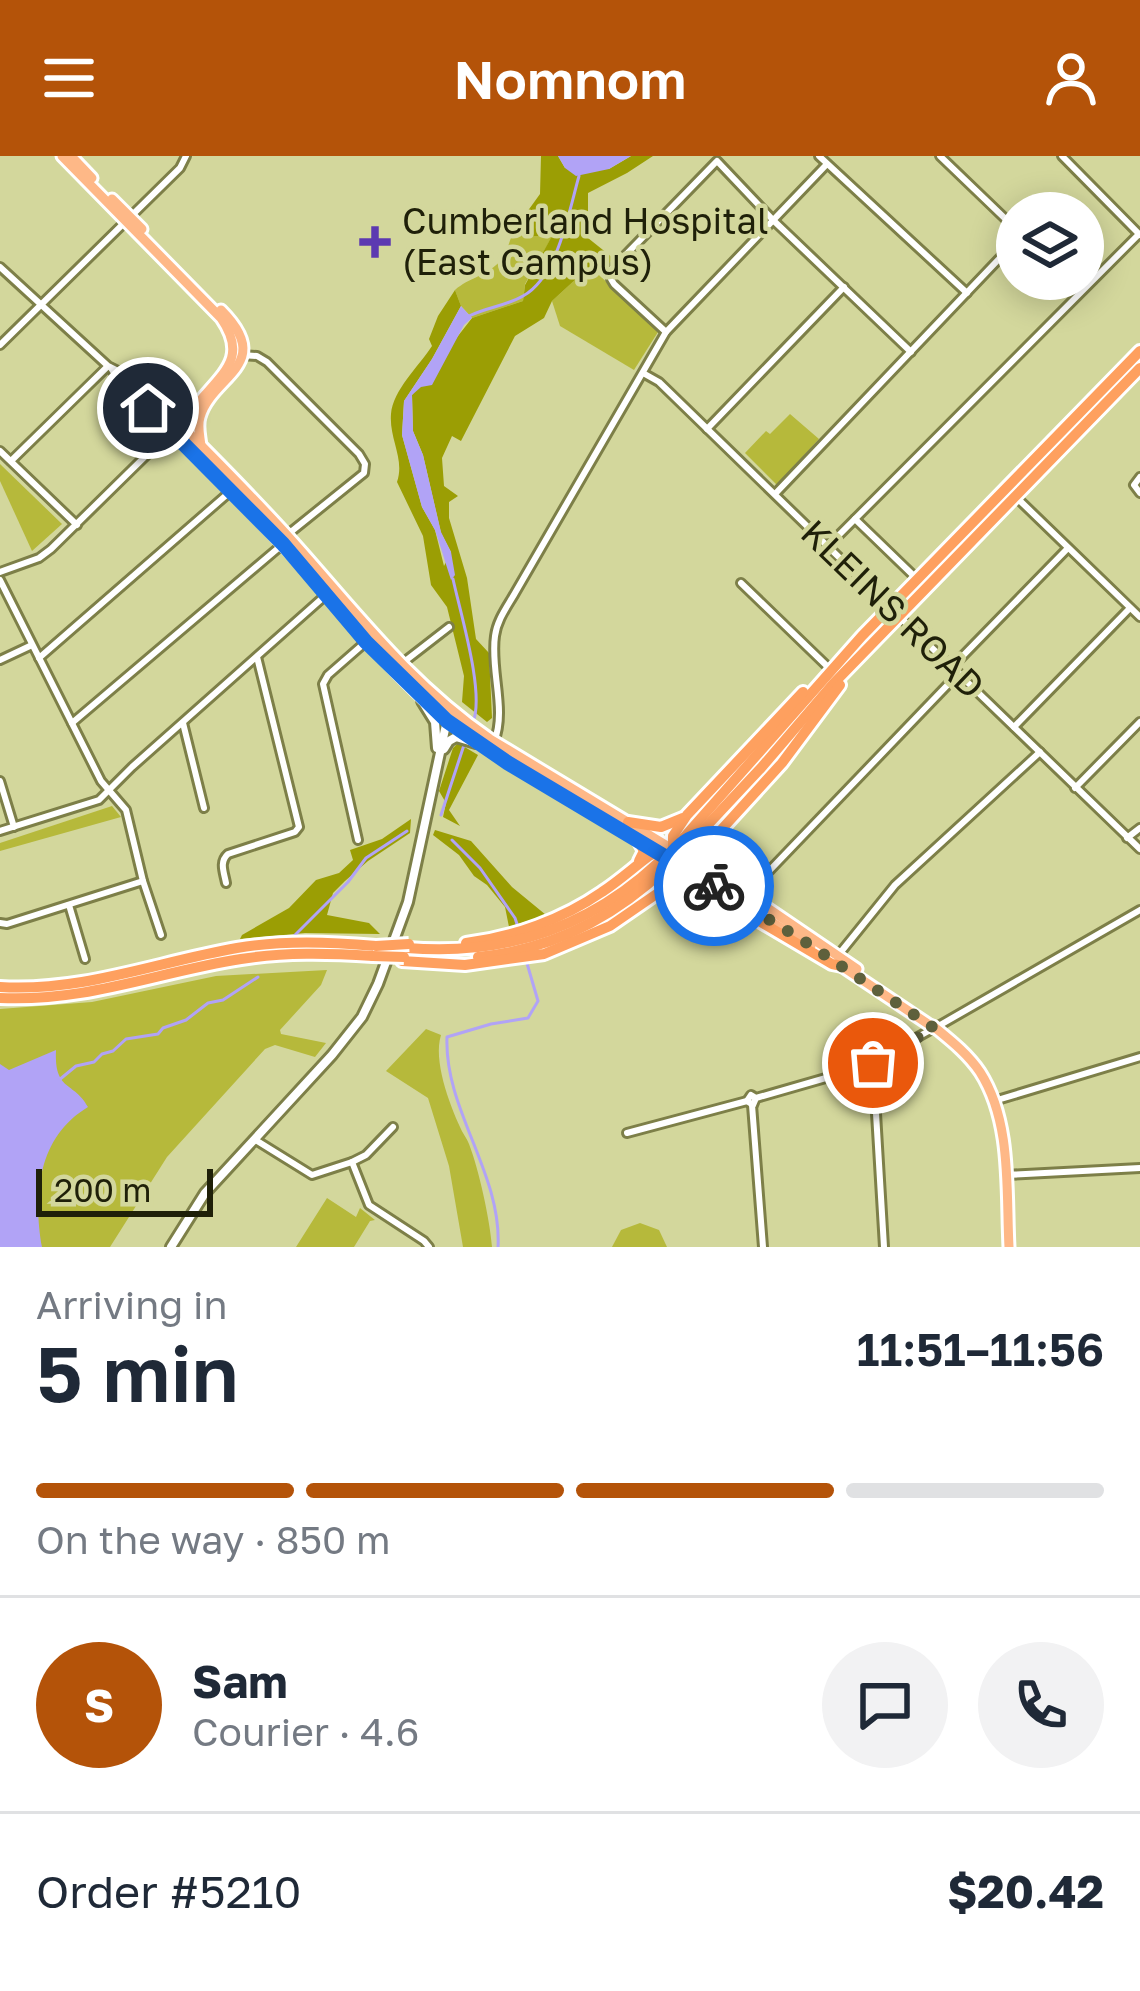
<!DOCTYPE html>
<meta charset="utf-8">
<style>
:root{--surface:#fff;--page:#f2f2f3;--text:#1f2937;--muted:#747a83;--line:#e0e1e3;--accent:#b45309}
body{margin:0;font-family:"Golos Text",sans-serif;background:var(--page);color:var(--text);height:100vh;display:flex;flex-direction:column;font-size:45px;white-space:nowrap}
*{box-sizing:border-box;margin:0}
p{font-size:39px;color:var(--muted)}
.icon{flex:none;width:66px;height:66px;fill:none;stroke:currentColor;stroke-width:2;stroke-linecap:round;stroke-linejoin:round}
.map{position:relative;height:1091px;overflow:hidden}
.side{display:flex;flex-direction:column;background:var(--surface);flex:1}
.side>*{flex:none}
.tools{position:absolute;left:996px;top:36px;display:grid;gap:24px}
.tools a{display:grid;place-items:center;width:108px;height:108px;border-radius:50%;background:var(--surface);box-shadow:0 6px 30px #0003;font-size:60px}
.scale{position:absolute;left:36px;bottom:30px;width:177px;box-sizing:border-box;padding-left:12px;border:6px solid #1f2009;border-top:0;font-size:33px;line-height:42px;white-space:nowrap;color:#1f2009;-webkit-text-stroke:9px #d3d79c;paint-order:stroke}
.pin{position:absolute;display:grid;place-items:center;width:102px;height:102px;color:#fff;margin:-51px;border:6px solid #fff;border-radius:50%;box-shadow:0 3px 12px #0007}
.courier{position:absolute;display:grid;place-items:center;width:120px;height:120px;margin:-60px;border:9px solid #1a73e8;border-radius:50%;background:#fff;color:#222;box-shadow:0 3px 15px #0007}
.head em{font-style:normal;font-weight:600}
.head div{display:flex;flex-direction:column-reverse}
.head{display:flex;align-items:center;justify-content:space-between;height:204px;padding:0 36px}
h1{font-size:78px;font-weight:600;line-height:90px}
.bar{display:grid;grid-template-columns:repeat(4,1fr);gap:18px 12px;align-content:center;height:144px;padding:0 36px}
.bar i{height:15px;border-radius:9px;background:var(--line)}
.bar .current{background:var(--accent)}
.bar p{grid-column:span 4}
.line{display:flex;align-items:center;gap:30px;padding:0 36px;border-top:3px solid var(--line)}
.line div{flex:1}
.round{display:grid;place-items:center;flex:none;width:126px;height:126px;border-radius:63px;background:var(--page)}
header{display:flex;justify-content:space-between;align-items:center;height:156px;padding:0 36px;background:var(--accent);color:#fff;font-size:54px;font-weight:600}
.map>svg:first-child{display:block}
.green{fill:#b6b93b}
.forest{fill:#9b9e04}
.water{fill:#b1a3f6}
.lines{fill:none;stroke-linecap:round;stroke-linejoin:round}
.stream{stroke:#b1a3f6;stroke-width:3}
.minor-casing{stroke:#7d7f48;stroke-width:12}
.tertiary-casing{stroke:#7d7f48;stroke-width:12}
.secondary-casing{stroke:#7d7f48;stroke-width:14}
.primary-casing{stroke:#fff;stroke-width:15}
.trunk-casing{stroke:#fff;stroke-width:16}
.minor{stroke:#fff;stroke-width:6}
.tertiary{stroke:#fff;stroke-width:6}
.secondary{stroke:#fff;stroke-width:8}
.primary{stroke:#feb887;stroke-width:9}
.trunk{stroke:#fea05f;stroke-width:10}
.trunk-bridge-casing{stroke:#fff;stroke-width:16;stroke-linecap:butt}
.trunk-bridge{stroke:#fea05f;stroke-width:10}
.done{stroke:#5e603c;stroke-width:12;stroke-dasharray:0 21.6}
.route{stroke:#1a73e8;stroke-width:15}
.poi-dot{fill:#5c39b1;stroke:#d3d79c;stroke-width:4.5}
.labels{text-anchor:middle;stroke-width:9;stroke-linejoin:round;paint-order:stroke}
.poi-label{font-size:36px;fill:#1f2009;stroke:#d3d79c;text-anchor:start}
.street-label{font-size:36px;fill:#1f2009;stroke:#d3d79c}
</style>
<header><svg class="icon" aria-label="menu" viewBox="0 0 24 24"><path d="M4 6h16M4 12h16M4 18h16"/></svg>Nomnom<svg class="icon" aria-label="person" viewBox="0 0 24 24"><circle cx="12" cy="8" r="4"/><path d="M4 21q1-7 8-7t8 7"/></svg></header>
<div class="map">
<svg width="1140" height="1091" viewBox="0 0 1140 1091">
<rect width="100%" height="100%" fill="#d3d79c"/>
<g class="green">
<path d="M 514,74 L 528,80 L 553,79 L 525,128 L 523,145 L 472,162 L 461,150 L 455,134 C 468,122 489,119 501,104 C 507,97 510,83 514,74 Z"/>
<path d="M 590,110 L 658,176 L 634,214 L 560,170 L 552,145 Z"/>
<path d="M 790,258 L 819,283 L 777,329 L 745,297 L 766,275 L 770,278 Z"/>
<path d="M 0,308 L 62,368 L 32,395 L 0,325 Z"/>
<path d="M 112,650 L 121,661 L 0,695 L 0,687 Z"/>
<path d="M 327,814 L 321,829 L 280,874 L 281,878 L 326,887 L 315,901 L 275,889 L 265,893 L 167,1001 L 110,1091 L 0,1091 L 0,853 L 92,846 L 216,820 Z"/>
<path d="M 426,873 L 441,879 C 433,904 449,947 460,971 C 462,977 467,982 469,988 C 479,1014 490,1064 492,1091 L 463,1091 L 449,1010 L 428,942 L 386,915 Z"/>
<path d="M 327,1042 L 356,1061 L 360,1052 L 375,1064 L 370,1065 L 354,1091 L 296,1091 Z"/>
<path d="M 640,1067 L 659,1074 L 667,1091 L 612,1091 L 621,1074 Z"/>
</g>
<g class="forest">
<path d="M 541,0 L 558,0 L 565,12 L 609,13 L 631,0 L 653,0 L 627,17 L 588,37 L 588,82 L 613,102 L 604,116 L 589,111 L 552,145 L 544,162 L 515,180 L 461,285 L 452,280 L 442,302 L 444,330 L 458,340 L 449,346 L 449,362 L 467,422 L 476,483 L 489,497 L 492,562 L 487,566 L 462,546 L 464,520 L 447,451 L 431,429 L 423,380 L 397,326 C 405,303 389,283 391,258 C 393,234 419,210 432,190 L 429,183 L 438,160 L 455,134 L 461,150 L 432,203 L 404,245 L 402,279 L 422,351 L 435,374 L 444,410 L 451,396 L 441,377 L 423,299 L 413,275 L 412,239 L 472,162 L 523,145 L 525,129 L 552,80 L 528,80 L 514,74 L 540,38 Z"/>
<path d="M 458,587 L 478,599 L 449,654 L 460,670 L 443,661 L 446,647 L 439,635 L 453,592 Z"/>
<path d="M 411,663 L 410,677 L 368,705 L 345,725 L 333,737 L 327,759 L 369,767 L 380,778 L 305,777 L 240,783 L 242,779 L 289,752 L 316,724 L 339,717 L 353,704 L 350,694 L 382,683 Z"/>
<path d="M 435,674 L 471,685 L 512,731 L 546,759 L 509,771 L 505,751 L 487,729 L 474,720 L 459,699 L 433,679 Z"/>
</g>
<g class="water">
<path d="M 558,0 L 631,0 L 609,13 L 576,20 L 565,12 Z"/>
<path d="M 461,150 L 472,162 L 464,169 L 432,229 L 421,231 L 412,239 L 413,275 L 423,299 L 441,376 L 451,396 L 455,419 L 451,424 L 435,374 L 422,351 L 402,279 L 404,245 L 432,203 Z"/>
<path d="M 56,894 C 54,936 74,925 88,951 C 38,981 33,1038 42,1091 L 0,1091 L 0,908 L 9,914 Z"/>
</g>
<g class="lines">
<g class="stream">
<path d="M 469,160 C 487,151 506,150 523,140 C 558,121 569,55 579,20"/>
<path d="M 453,423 C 460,456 485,537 473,566"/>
<path d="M 441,659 L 465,586"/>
<path d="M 452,684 L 480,712 L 515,762 L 518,771"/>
<path d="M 294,780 L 348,726 L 366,702 L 407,675"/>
<path d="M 59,924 L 76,910 L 94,906 L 102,898 L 113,895 L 126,883 L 158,878 L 163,872 L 186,864 L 208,847 L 223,844 L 258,821"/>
<path d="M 498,1091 C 502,1017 444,954 447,881 L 491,868 L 528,862 L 538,845 L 526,804"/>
</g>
<defs>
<g id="minor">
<path d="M 819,0 L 967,137"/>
<path d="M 940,0 L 1017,74"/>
<path d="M 1062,0 L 1140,79"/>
<path d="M 0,111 L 108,210 L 126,219 L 180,268"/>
<path d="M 666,176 L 614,128 L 611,123 L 611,114 L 717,5 L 773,64 L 911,196"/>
<path d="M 0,189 L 180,12 L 186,0"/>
<path d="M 241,199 L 257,200 L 267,206 L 359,298 L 365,308 L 364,317 L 359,321 L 287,379"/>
<path d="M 643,217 L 659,226 L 888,449"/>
<path d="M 707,273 L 844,131"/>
<path d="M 0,295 L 77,369"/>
<path d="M 11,305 L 107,211"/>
<path d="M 1140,321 L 1134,329 L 1140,337"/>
<path d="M 775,338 L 1017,84"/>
<path d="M 1015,340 L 1140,461"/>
<path d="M 855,363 L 917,423"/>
<path d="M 828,390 L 1139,78"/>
<path d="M 0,416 L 39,402 L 51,393 L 171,275 L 119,225 L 111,212"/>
<path d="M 0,424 L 101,625 L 126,654 L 143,725 L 161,779"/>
<path d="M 741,427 L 828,511"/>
<path d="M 901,462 L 1140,693"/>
<path d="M 39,502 L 231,335"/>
<path d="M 0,504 L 32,489"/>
<path d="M 400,509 L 449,471"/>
<path d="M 952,511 L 1068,392"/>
<path d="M 72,567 L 283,388"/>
<path d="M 183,567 L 204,652"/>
<path d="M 1014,571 L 1130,452"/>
<path d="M 494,586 C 507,554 490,514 495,480 C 497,464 507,451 515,437 L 666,176 L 827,8"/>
<path d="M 0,625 L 14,671"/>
<path d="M 1075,632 L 1140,566"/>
<path d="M 0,675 L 99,644 L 132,611 L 327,438"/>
<path d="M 1127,682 L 1140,672"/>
<path d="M 358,684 L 323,528 L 328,519 L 368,484"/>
<path d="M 226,727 C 224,716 219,706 228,698 L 295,676 L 299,671 L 257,501"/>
<path d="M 747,738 L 959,517"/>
<path d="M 69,749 L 85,803"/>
<path d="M 0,767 L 7,768 L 143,725"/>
<path d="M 836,802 L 895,729 L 1040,596"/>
<path d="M 873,907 L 884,1091"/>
<path d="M 756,942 L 751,939 L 747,945 L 753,949 L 756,942 L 864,911 L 934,872"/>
<path d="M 994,945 L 1140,901"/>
<path d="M 752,949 L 763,1091"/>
<path d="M 627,977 L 747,945"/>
<path d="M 254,983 L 312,1019 L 352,1006 L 369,1049 L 424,1085 L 429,1091"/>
<path d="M 352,1006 L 366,999 L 393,971"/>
<path d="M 1006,1019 L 1140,1012"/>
</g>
<path id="tertiary" d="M 935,872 L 1140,754"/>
<g id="secondary">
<path d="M 422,545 L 435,566 L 437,592"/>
<path d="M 444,593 L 449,585 L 456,581 L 476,587"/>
<path d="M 171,1091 L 205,1037 L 332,899 L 362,861 L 378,828 L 408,746 L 447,564"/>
</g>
<g id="primary">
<path d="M 62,0 L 221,162 C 245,197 229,212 205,239 C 194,252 184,264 171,275 C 218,322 265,367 308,416 C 358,472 403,531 464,577 L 811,790"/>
<path d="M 71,0 L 92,22"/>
<path d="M 112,43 L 142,73"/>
<path d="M 180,268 C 221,310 263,351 301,395 C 362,464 412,529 490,583 L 747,738 L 857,813"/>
<path d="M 201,290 C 200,280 197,270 200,261 C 212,219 276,209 221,154"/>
<path d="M 840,809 L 934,872"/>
<path d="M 933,870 C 950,884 967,897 980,916 C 1012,966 1006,1034 1009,1091"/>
</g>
<g id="trunk">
<path d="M 628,666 L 661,671 L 683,662"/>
<path d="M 638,684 L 644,695 L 639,705"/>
<path d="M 679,687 L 862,480 L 1140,195"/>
<path d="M 673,691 L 673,680 L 687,659 L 803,536"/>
<path d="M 686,692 L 761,612 L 833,528 L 1140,212"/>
<path d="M 701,709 L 700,702 L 711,685 L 782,607 L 840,529"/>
<path d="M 466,787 C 514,781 563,763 602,736 C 619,725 633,712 649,700 L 658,696"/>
<path d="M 407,792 C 503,800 587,773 658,707"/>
<path d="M 478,801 C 550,794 613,762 666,712"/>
<path d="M 402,805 L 465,809 L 544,798 L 610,770 L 671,728 L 685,725 L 698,729 L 832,808 L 842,810"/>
<path d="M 0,831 C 83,836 157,806 237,792 C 283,784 330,786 376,790"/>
<path d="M 0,842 C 88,846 157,816 241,803 C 285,796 328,797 373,800"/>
</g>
</defs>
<use href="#minor" class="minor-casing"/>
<use href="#tertiary" class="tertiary-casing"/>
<use href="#secondary" class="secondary-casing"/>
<use href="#primary" class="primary-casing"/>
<use href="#trunk" class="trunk-casing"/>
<use href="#minor" class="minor"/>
<use href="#tertiary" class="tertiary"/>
<use href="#secondary" class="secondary"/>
<use href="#primary" class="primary"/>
<use href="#trunk" class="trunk"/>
<defs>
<g id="trunk-bridge">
<path d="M 376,790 L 409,788"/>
<path d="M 373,800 L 404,801"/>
</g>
</defs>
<use href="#trunk-bridge" class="trunk-bridge-casing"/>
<use href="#trunk-bridge" class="trunk-bridge"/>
</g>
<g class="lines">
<path class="done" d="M 714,730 L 801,783 L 934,872 L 873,907"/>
<path class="route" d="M 148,252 L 283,388 L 366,486 L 447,565 L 508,607 L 714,730"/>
</g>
<path class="poi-dot" d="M369 68h12v12h12v12h-12v12h-12v-12h-12v-12h12z"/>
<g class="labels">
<g class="poi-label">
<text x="402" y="78">Cumberland Hospital<tspan x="402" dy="41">(East Campus)</tspan></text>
</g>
<g class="street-label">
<text transform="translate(893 453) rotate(44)" y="13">KLEINS ROAD</text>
</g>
</g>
</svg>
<div class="tools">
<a><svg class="icon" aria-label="layers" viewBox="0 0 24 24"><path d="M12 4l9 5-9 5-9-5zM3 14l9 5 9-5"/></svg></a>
</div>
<div class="scale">200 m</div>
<div class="pin" style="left:873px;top:907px;background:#ea580c"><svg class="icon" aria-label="bag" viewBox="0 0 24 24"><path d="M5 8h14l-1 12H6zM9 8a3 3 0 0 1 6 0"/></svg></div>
<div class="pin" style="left:148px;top:252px;background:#1f2937"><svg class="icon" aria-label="home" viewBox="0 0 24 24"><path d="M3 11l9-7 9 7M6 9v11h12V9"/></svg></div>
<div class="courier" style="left:714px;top:730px"><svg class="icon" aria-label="bike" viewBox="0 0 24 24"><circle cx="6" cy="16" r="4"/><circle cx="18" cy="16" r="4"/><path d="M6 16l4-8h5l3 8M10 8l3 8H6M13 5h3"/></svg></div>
</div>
<section class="side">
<div class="head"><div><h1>5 min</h1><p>Arriving in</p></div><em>11:51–11:56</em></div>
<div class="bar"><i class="current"></i><i class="current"></i><i class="current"></i><i></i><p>On the way · 850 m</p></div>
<div class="line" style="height:216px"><b class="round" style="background:var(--accent);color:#fff">S</b><div><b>Sam</b><p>Courier · 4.6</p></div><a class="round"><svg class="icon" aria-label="chat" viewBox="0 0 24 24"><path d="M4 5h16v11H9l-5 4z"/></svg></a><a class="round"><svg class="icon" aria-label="phone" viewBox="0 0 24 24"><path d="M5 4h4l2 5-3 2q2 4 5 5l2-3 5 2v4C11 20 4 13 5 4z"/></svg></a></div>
<div class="line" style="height:156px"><div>Order #5210</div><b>$20.42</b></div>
</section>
